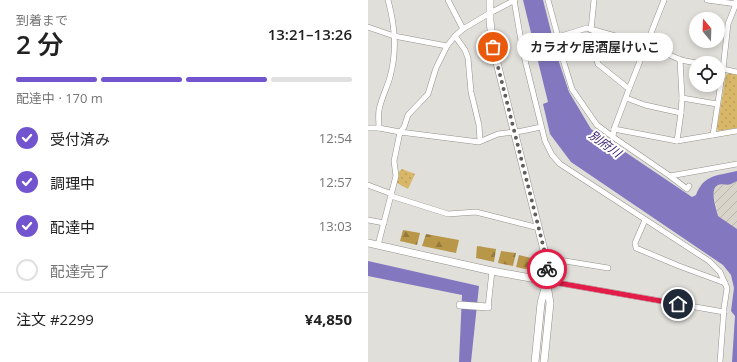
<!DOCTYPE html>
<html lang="ja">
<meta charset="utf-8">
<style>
:root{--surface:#fff;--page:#f2f2f2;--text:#222;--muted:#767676;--line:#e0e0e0;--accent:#7154ce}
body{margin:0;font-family:"Open Sans","Noto Sans JP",sans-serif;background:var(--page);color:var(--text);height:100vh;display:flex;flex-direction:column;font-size:15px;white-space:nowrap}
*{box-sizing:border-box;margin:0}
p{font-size:13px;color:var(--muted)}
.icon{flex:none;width:22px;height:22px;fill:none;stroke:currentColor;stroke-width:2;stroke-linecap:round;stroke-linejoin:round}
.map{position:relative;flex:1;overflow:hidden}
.panel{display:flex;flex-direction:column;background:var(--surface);width:368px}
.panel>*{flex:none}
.needle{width:26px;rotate:341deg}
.buttons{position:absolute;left:321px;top:12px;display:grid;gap:8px}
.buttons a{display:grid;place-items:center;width:36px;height:36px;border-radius:50%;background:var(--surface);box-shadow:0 2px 6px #0003;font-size:20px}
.pin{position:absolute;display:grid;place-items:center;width:34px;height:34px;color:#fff;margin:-17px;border:2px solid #fff;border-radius:50%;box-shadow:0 1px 4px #0007}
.courier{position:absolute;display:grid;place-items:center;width:40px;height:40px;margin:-20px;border:3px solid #e11d48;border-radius:50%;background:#fff;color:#222;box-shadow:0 1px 5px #0007}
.bubble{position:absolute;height:28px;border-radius:14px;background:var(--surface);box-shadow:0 2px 6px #0003;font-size:13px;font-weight:600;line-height:28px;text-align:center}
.headline em{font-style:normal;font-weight:600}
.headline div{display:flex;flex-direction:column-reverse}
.headline{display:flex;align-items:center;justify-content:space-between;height:68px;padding:0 16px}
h1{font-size:26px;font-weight:600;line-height:30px}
.bar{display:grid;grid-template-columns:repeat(4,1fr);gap:6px 4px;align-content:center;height:48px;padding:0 16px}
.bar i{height:5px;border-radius:3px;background:var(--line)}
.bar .on{background:var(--accent)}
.bar p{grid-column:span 4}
.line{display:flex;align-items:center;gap:10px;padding:0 16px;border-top:1px solid var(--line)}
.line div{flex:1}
ol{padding:0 16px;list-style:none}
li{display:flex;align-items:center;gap:12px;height:44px}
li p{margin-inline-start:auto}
li .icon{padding:4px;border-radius:50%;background:var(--accent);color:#fff;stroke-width:4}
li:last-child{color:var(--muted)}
li i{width:22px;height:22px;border:2px solid var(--line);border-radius:50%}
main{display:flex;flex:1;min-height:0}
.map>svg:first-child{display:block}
.industrial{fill:url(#industrial-furrows)}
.grass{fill:url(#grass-dots)}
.forest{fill:url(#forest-firs)}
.water{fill:#8378bf}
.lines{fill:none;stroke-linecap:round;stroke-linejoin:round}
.street-casing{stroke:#93918d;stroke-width:6}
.secondary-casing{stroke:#93918d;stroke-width:8}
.street{stroke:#fff;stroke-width:5}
.secondary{stroke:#fff;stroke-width:7}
.done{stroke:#5f5e5b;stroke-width:4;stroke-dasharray:0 7.2}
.route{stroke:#e11d48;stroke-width:5}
.labels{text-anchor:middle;stroke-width:4;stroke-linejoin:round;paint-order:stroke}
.water-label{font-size:12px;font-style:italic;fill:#331a6e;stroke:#fff}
</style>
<main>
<section class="panel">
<div class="headline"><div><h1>2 分</h1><p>到着まで</p></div><em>13:21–13:26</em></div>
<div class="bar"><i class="on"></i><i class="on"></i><i class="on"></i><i></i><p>配達中 · 170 m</p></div>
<ol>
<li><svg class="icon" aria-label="check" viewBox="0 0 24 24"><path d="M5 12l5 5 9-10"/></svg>受付済み<p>12:54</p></li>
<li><svg class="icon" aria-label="check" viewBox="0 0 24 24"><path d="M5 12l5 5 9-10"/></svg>調理中<p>12:57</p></li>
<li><svg class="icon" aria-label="check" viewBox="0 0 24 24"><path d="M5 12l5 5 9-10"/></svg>配達中<p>13:03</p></li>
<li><i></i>配達完了</li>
</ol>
<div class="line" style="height:52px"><div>注文 #2299</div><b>¥4,850</b></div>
</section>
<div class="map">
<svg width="369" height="362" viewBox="0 0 369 362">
<defs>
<pattern id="industrial-furrows" width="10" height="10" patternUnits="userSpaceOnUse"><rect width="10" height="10" fill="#d9d4c9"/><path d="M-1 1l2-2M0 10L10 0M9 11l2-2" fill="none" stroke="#bab5ac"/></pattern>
<pattern id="grass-dots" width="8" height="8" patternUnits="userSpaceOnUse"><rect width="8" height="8" fill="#d8b768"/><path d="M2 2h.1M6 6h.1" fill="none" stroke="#b99d59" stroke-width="1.8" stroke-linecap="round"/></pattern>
<pattern id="forest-firs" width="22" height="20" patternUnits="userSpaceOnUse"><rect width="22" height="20" fill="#b89748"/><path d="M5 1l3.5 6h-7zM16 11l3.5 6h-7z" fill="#957a3b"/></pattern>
</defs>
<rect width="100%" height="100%" fill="#e1dfda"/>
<path class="industrial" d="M 369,181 L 369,229 L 350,216 L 345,193 L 346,188 L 350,185 L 363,184 L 366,182 Z"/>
<g class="grass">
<path d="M 361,73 L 369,75 L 369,128 L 350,131 L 349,128 L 358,75 Z"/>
<path d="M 34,169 L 47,174 L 40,189 L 29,183 L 31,172 Z"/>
</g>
<g class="forest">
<path d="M 35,230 L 52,233 L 49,245 L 32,241 Z"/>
<path d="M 58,234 L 91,240 L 88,253 L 54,246 Z"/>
<path d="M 109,246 L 128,249 L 126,262 L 108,258 Z"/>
<path d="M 133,251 L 148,253 L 145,266 L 130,263 Z"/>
<path d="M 151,255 L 171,260 C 166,273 159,269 148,267 Z"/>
</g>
<g class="water">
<path d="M 155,0 L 175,0 L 190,59 L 201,92 L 223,129 L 324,197 L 328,195 C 336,174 349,176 369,171 L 369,181 C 367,182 365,183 363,184 C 359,186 354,183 350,185 C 341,189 348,208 350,216 L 369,229 L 369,362 L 364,362 L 367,316 L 363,311 L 366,288 L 363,275 L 355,265 L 203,162 L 182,134 L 175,104 L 180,102 Z"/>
<path d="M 0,261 L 111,286 L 103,362 L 91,362 L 94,295 L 0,276 Z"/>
</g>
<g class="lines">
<defs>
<g id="street">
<path d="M 80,0 L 95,29"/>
<path d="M 146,0 L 155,52 L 177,141 L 184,155 L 192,164 L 341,261 L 352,272 L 359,288 L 356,308 L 352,362"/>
<path d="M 180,0 L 190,37 L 196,63 L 204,89 L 229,125 L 245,137 L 302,176 L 369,164"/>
<path d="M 339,0 L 369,4"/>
<path d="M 0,27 L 26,36 L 79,46"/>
<path d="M 223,30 L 226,0"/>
<path d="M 226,31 L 226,51 L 230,64 L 261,89"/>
<path d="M 87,36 L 97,50 L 100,58 L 103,92 L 111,125 L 112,141"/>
<path d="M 190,37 L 219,28 L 279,45 L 313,60 L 328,63"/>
<path d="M 350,68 L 369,72"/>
<path d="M 258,98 L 277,105 L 313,113"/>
<path d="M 314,98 L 349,104"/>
<path d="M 0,128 L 11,128 L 32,132 L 111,142 L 130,134 L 154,131 L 173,127"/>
<path d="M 11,128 C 11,122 10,116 11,110 C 13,99 19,88 22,77 C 29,52 27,25 20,0"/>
<path d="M 246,129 L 309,141 L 369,131"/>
<path d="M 345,135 L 355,69 L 360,24 L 368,4 L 368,0"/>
<path d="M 245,137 L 246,129 L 261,89 L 296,0"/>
<path d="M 309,141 L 313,113 L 314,98 L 312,59"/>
<path d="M 302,176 L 319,189 L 321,186"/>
<path d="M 0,185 L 24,194"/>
<path d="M 23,196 L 80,214 L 108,212 L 171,228"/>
<path d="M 0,220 L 16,223"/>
<path d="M 277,220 L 267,243 L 268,248 L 311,266 L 357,283"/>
<path d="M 10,245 L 28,176 L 26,161 L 32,132 L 36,127 L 40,115 L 60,94 L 68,68 L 79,46 L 87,36 L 95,29 L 122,13 L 147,0"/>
<path d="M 179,260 L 185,259 L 240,268"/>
<path d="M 179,281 L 356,312"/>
<path d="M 120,307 L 124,271"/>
</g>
<g id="secondary">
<path d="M 122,0 L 122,21 L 125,47 L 178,258 L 179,266 L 179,281 L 173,303 L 167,362"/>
<path d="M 0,243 L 124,271 L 179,281"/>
<path d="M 92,305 L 120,307"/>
<path d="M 176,362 L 182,303 L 179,285"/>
</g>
</defs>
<use href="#street" class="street-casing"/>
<use href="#secondary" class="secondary-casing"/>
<use href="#street" class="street"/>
<use href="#secondary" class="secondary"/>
</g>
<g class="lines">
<path class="done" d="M 125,47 L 177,253 L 179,269"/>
<path class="route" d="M 179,269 L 179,281 L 310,304"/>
</g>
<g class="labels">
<g class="water-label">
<text transform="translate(237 144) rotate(36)" y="4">別府川</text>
</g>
</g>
</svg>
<div class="buttons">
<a><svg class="needle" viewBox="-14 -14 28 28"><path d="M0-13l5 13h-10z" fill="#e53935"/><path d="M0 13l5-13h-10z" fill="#767676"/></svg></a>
<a><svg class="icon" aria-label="locate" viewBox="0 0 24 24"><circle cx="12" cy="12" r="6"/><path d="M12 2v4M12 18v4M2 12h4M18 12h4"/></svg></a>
</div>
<div class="pin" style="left:125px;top:47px;background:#ea580c"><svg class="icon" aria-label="bag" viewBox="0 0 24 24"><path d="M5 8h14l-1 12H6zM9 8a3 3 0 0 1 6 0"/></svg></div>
<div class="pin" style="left:310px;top:304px;background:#1f2937"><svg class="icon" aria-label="home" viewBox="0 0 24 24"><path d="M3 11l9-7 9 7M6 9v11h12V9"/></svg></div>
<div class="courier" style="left:179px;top:269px"><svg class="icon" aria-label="bike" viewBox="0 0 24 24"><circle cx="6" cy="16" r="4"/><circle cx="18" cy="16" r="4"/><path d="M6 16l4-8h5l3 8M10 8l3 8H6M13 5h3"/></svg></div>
<div class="bubble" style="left:149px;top:33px;width:156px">カラオケ居酒屋けいこ</div>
</div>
</main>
